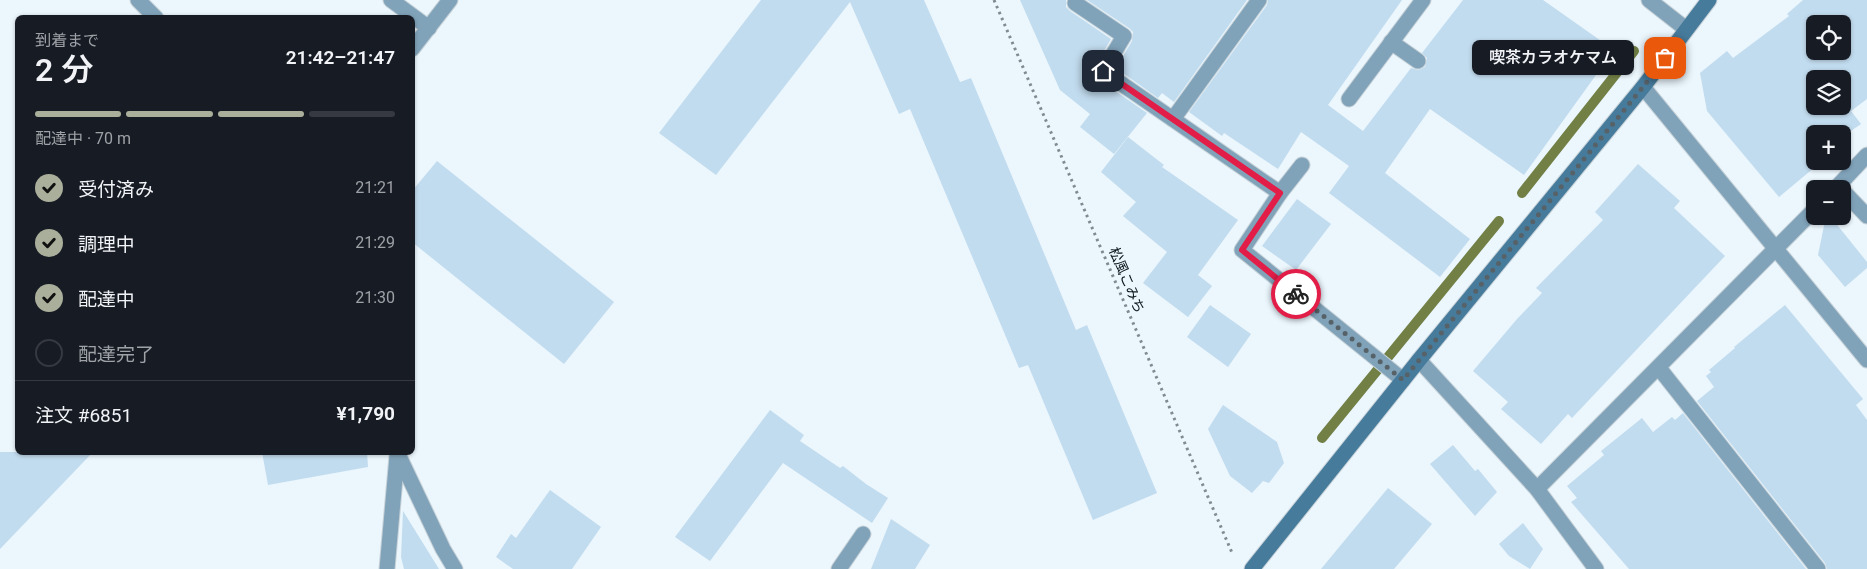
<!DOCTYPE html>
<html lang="ja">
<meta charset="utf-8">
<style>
:root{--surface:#171b24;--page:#20242c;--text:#f1f3f6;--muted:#9ea1a6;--line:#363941;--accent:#aaaf9b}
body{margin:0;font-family:Roboto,"Noto Sans JP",sans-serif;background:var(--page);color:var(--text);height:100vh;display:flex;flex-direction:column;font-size:19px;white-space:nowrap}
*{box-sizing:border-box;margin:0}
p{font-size:16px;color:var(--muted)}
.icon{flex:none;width:28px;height:28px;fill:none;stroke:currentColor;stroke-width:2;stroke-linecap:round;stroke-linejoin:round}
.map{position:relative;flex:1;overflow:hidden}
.details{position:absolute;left:15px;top:15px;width:400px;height:440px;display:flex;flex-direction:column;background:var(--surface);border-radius:8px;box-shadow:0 1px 4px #0004}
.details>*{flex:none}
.buttons{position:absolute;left:1806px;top:15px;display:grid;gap:10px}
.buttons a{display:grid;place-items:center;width:45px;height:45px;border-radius:8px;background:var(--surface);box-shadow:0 1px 4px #0004;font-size:25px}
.pin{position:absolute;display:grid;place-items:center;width:42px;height:42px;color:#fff;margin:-21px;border-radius:10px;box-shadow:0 2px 8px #0006}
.courier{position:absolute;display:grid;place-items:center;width:50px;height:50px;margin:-25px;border:4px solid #e11d48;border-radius:50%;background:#fff;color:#222;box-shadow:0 1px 6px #0007}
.bubble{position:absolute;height:35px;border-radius:8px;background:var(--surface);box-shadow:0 1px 4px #0004;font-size:16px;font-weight:600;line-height:35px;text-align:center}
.summary em{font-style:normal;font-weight:600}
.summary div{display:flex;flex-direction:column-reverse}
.summary{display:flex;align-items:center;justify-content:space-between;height:85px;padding:0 20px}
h1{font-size:32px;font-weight:600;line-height:38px}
.bar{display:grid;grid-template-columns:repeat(4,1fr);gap:8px 5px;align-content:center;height:60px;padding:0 20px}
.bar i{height:6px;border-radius:4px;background:var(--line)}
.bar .active{background:var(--accent)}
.bar p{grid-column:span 4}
.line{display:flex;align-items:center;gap:12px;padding:0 20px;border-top:1px solid var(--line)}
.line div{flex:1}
ol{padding:0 20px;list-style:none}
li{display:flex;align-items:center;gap:15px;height:55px}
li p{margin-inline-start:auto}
li .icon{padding:5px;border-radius:50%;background:var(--accent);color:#111;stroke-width:4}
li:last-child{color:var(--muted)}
li i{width:28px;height:28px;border:2px solid var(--line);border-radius:50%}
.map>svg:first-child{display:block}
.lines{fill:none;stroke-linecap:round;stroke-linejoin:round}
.stream{stroke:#728046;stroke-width:10}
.building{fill:#c2dcef;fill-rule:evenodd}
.street-casing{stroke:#c7d2d8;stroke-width:17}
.secondary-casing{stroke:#c7d2d8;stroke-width:17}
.path{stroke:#808b91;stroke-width:3;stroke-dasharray:2.5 4;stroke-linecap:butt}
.street{stroke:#81a3ba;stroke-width:15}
.secondary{stroke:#477b9c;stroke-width:15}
.done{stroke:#576268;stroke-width:5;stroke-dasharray:0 9}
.route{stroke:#e11d48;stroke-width:6}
.labels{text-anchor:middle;stroke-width:4;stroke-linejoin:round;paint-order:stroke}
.street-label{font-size:14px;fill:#081218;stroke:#ebf6fd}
</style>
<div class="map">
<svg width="1867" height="569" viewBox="0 0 1867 569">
<rect width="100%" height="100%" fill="#ebf6fd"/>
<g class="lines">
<g class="stream">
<path d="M 1522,193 L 1634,51"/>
<path d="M 1322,438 L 1499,221"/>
</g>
</g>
<g class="building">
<path d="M 761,0 L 924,0 L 960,82 L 971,78 L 1076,330 L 1087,325 L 1157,493 L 1093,520 L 1028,365 L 1019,368 L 910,109 L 899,114 L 850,2 L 716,175 L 659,133 Z"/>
<path d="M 1020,0 L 1066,0 L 1066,7 L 1070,11 L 1111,39 L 1095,66 L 1094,75 L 1098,79 L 1147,113 L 1114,154 L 1080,127 L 1090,114 L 1060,90 Z"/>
<path d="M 1087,0 L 1247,0 L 1174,102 L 1162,93 L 1158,98 L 1116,68 L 1132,41 L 1133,32 L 1129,28 Z"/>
<path d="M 1268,0 L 1402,0 L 1328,105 L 1363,131 L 1411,68 L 1418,70 L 1425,67 L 1427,58 L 1422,53 L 1463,0 L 1543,0 L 1614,50 L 1524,175 L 1430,109 L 1385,173 L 1470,239 L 1440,277 L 1329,193 L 1349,166 L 1301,132 L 1278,169 L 1224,133 L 1222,136 L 1189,112 L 1267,5 Z"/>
<path d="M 1803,0 L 1867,0 L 1867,99 L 1851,111 L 1861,124 L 1842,137 L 1842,134 L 1815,134 L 1815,167 L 1779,197 L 1707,111 L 1700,73 L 1727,51 L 1733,58 L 1789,16 L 1787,14 ZM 1815,24 L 1842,24 L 1842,51 L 1815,51 ZM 1815,79 L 1842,79 L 1842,106 L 1815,106 Z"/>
<path d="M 1128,137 L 1164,165 L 1162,167 L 1238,220 L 1198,275 L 1212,286 L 1188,317 L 1143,283 L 1167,252 L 1123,216 L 1136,202 L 1101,172 Z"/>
<path d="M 437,161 L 614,302 L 564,364 L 412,242 L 412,191 Z"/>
<path d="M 1638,164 L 1680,201 L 1674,208 L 1725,256 L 1572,418 L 1568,414 L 1541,444 L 1501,409 L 1508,402 L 1473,371 L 1517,319 L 1542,293 L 1536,288 L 1603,220 L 1595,212 Z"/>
<path d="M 1297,199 L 1331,224 L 1296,270 L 1262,246 Z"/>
<path d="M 1826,216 L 1830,216 L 1867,262 L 1867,268 L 1845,287 L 1818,255 Z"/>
<path d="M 1210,305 L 1251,334 L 1228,367 L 1187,337 Z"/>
<path d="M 1785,305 L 1863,399 L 1856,405 L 1867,420 L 1867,569 L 1827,569 L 1825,563 L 1697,401 L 1714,387 L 1706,376 L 1711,372 L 1709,370 L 1735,348 L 1734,347 Z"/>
<path d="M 1223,405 L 1277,442 L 1284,463 L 1269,483 L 1263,481 L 1252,493 L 1230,476 L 1208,429 Z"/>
<path d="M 770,410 L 804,435 L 800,441 L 840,468 L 843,466 L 866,484 L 888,498 L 872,523 L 783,463 L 710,561 L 675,537 Z"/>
<path d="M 1683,413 L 1806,569 L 1629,569 L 1571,502 L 1577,498 L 1567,486 L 1604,455 L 1601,451 L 1642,418 L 1653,432 L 1672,417 L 1675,420 Z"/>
<path d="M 1453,445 L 1475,471 L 1478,469 L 1497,492 L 1475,516 L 1430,464 Z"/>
<path d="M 0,452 L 93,452 L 0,549 Z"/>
<path d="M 262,452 L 367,452 L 368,467 L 268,485 Z"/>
<path d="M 1388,488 L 1432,524 L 1394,569 L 1321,569 Z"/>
<path d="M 550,490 L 601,527 L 572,569 L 513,569 L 496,557 L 511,534 L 516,538 Z"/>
<path d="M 403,511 L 439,569 L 404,569 L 401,557 Z"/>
<path d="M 891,519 L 930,545 L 915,569 L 871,569 Z"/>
<path d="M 1523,523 L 1543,549 L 1530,569 L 1509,556 L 1499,544 Z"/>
</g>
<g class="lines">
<defs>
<g id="street">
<path d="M 138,0 L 156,18"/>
<path d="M 391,0 L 429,28"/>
<path d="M 1649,0 L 1686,29"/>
<path d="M 1075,3 L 1124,36 L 1103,71 L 1280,193 L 1242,250 L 1403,380"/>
<path d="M 1391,42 L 1418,61"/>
<path d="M 412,49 L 450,0"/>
<path d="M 1643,87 L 1867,360"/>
<path d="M 1349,99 L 1423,0"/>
<path d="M 1173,119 L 1259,0"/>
<path d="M 1835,189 L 1867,155"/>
<path d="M 1842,190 L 1867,216"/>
<path d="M 1280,193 L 1302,165"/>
<path d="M 1419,360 L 1537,489 L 1596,569"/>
<path d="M 1659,368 L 1818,569"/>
<path d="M 397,452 L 443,549 L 455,569"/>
<path d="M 1537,489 L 1815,209"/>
<path d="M 387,569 L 397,456"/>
<path d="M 839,569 L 863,534"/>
</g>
<path id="secondary" d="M 1252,569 L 1419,360 L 1643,87 L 1709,0"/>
</defs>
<use href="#street" class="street-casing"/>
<use href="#secondary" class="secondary-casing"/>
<path class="path" d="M 994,0 L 1233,555"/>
<use href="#street" class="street"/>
<use href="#secondary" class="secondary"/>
</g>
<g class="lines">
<path class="done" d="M 1296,294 L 1403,380 L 1643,87 L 1665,58"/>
<path class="route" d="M 1103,71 L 1280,193 L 1242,250 L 1296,294"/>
</g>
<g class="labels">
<g class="street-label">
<text transform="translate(1127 280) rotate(67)" y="5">松風こみち</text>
</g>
</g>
</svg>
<div class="buttons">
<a><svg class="icon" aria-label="locate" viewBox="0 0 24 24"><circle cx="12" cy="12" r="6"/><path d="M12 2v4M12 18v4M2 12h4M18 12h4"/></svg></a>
<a><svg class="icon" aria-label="layers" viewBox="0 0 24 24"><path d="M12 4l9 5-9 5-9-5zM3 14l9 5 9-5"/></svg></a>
<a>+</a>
<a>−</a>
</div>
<div class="pin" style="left:1665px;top:58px;background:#ea580c"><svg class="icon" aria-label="bag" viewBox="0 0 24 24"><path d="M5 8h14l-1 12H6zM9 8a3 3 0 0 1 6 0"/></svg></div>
<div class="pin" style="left:1103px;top:71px;background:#1f2937"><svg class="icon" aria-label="home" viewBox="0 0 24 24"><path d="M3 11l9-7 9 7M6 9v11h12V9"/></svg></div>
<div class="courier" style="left:1296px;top:294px"><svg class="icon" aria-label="bike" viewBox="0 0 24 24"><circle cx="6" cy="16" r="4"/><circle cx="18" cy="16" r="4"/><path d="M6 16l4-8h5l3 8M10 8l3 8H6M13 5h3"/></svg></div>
<div class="bubble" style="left:1472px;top:40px;width:162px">喫茶カラオケマム</div>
<section class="details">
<div class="summary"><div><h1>2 分</h1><p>到着まで</p></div><em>21:42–21:47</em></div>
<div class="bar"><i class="active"></i><i class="active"></i><i class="active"></i><i></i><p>配達中 · 70 m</p></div>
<ol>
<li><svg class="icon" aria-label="check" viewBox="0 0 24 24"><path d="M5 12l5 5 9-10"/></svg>受付済み<p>21:21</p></li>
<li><svg class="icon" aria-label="check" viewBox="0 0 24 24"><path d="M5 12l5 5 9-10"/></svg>調理中<p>21:29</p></li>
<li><svg class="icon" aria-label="check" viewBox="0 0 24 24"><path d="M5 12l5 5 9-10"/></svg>配達中<p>21:30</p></li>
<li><i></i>配達完了</li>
</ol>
<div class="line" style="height:65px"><div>注文 #6851</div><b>¥1,790</b></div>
</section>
</div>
